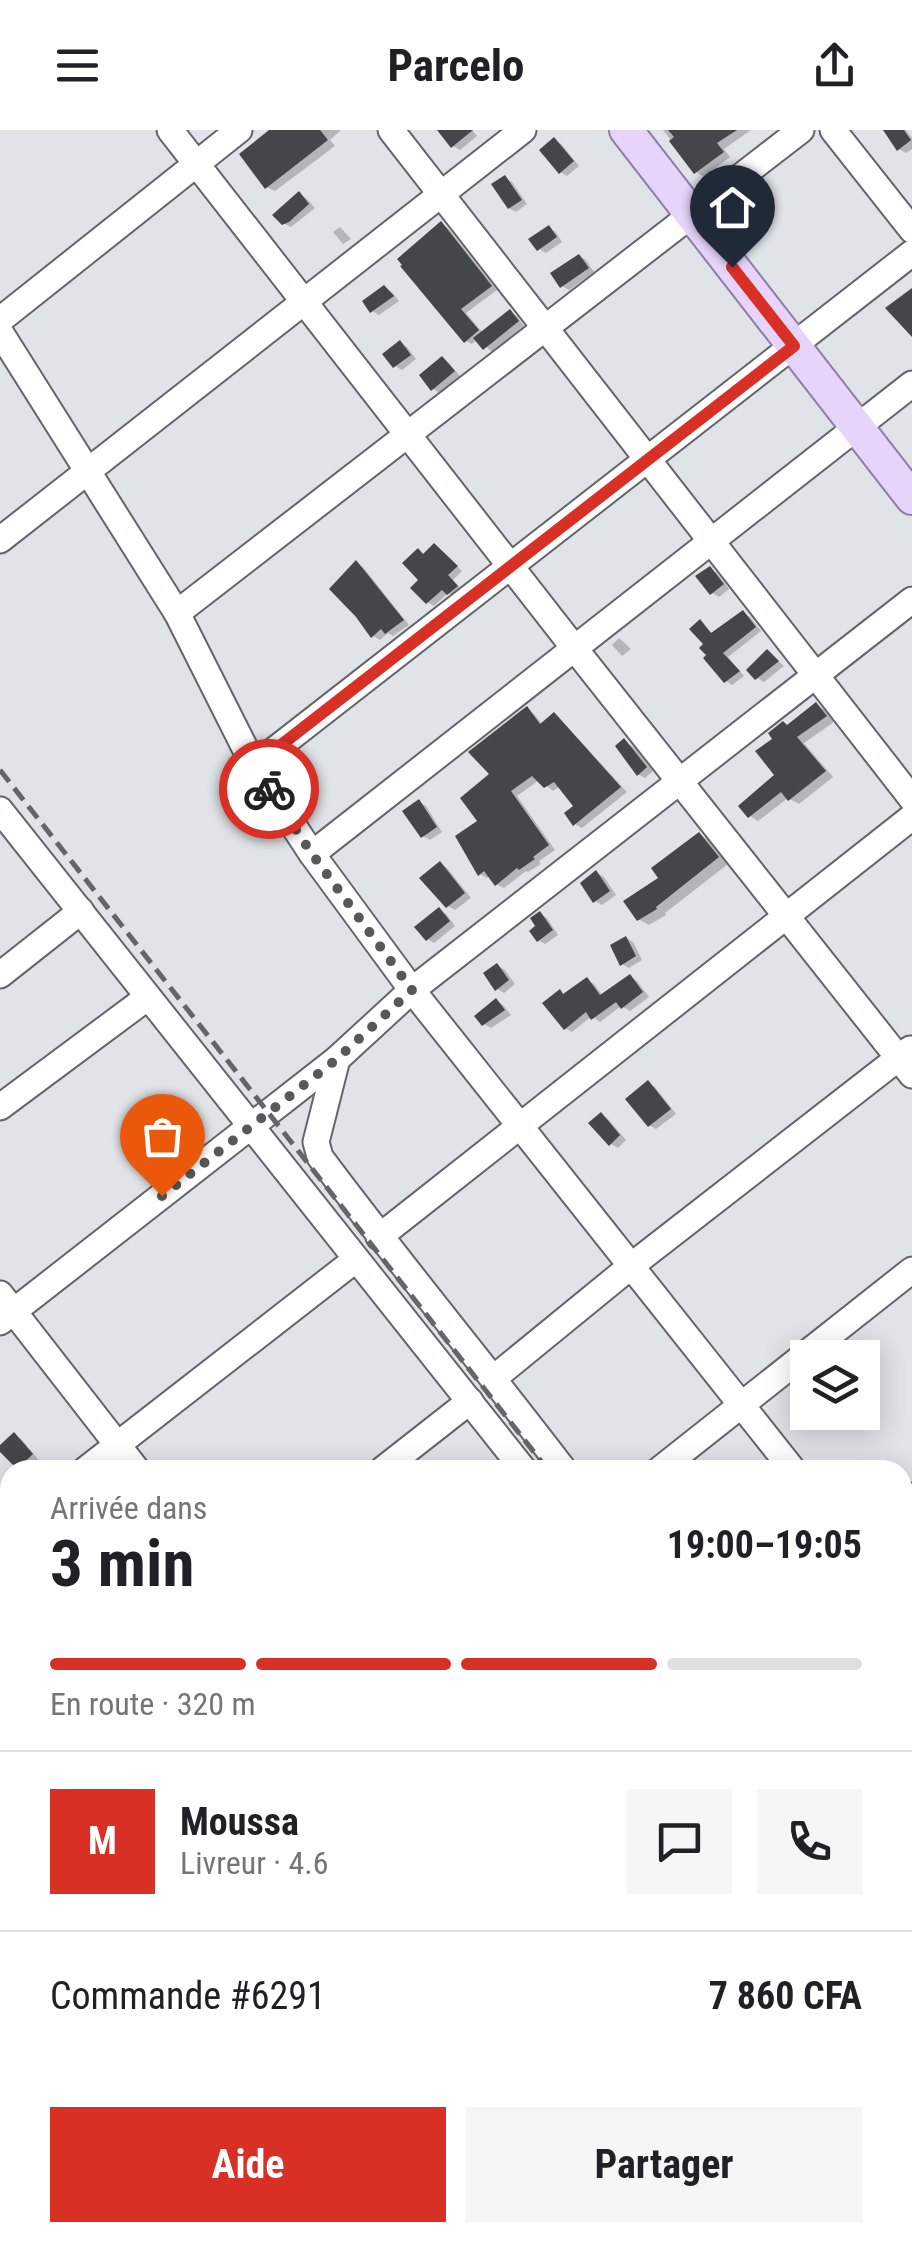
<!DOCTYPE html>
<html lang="fr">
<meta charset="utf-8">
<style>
:root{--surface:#fff;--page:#f6f6f6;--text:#202124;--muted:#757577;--line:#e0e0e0;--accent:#d93025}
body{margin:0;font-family:"Roboto Condensed",sans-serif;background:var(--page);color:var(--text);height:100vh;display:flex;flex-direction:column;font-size:38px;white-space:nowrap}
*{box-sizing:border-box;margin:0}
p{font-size:32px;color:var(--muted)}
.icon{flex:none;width:55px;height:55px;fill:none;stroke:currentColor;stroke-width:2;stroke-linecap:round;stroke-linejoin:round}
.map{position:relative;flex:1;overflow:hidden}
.drawer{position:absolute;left:0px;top:1330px;width:912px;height:782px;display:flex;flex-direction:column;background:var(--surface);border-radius:30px 30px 0 0;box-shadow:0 5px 25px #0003}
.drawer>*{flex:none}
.controls{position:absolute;left:790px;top:1210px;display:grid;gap:20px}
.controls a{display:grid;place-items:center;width:90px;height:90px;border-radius:0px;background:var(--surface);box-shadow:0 5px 25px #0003;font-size:50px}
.pin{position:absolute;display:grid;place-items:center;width:85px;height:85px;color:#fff;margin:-102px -42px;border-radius:50% 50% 50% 0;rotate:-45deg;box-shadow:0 0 10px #0007}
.pin .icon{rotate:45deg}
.courier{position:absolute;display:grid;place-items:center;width:100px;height:100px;margin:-50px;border:8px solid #d93025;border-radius:50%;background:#fff;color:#222;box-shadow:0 2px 12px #0007}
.head em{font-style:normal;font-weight:700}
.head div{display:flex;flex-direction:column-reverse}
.head{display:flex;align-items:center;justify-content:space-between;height:170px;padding:0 50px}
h1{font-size:65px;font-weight:700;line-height:75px}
.bar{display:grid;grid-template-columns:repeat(4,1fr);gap:15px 10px;align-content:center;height:120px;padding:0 50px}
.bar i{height:12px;border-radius:8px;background:var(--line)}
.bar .selected{background:var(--accent)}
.bar p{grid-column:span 4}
.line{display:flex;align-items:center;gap:25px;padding:0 50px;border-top:2px solid var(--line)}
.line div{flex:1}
.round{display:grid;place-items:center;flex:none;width:105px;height:105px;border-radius:0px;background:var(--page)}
.primary-button{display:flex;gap:20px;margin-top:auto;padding:20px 50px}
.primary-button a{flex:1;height:115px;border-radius:0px;background:var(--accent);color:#fff;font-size:40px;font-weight:700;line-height:115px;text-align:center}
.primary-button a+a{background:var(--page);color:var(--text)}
header{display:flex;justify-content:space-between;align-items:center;height:130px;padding:0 50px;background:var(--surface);font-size:45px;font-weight:700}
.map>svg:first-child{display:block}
.built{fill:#d1dae4}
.shadow{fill:#0003}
.building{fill:#44474a}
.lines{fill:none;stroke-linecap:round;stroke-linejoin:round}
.minor-casing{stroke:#636669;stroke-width:29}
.major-casing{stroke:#8f7ca7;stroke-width:36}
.minor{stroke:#fff;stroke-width:25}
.major{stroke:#e6d4fb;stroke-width:32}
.rail{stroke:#646568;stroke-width:5;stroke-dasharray:15 8;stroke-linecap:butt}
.done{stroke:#56585a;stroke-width:10;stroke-dasharray:0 18}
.route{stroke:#d93025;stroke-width:12}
</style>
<header><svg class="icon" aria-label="menu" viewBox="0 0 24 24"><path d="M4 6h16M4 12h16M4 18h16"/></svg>Parcelo<svg class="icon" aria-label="share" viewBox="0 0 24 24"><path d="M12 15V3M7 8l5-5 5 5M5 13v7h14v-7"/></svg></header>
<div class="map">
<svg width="912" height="2111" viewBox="0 0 912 2111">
<rect width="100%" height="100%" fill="#e0e3e7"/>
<path class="built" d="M 903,1850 L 912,1862 L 912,2111 L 501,2111 L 494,2103 L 902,2102 Z"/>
<g class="shadow">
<path d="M 274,0 L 341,0 L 330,10 L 335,16 L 275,61 L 267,57 Z"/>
<path d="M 441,0 L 472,0 L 477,6 L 460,20 L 453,16 Z"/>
<path d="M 663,0 L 751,0 L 724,19 L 730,27 L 704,47 L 696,42 Z"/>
<path d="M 886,0 L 906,0 L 912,8 L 912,19 L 906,23 L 899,19 Z"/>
<path d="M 554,10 L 561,14 L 579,36 L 567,46 L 560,42 Z"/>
<path d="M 505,48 L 512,52 L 527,74 L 516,82 L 509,78 Z"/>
<path d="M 299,64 L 306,68 L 315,78 L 291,97 L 283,93 Z"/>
<path d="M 442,94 L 448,98 L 497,160 L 466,183 L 483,203 L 510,182 L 517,186 L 524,196 L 492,222 L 478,209 L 472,214 L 466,211 Z"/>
<path d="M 340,97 L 351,109 L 343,114 L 333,102 Z"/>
<path d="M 549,98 L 556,102 L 562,112 L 546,123 L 539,119 Z"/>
<path d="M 579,126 L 586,130 L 594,142 L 569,160 L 562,156 Z"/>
<path d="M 385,158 L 392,162 L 399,171 L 379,185 L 372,181 Z"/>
<path d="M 400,213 L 407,217 L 416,229 L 402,240 L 395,236 Z"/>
<path d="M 442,229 L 449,233 L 460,246 L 440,263 L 433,259 Z"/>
<path d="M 441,420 L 462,441 L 453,450 L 463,461 L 455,467 L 448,463 L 434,476 L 427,472 L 418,421 L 426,425 Z"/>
<path d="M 356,433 L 363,437 L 409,495 L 393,506 L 388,503 L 380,510 L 373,506 Z"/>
<path d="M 710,439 L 717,443 L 729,459 L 719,467 L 712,463 Z"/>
<path d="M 743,483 L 750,487 L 761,501 L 728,527 L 744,546 L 732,555 L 726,551 L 706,515 L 700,492 L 714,505 Z"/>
<path d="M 619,508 L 631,519 L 622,526 L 612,515 Z"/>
<path d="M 768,522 L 784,536 L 764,552 L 757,548 Z"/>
<path d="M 816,575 L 825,580 L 834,592 L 804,613 L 833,647 L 799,674 L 788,668 L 758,691 L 750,686 L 778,645 L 788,597 Z"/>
<path d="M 527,579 L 534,584 L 543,595 L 554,585 L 561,590 L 627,662 L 582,698 L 575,694 L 576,676 L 560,656 L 553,661 L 539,650 L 517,666 L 555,720 L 539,731 L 541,734 L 528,742 L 526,741 L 504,758 L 496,754 L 491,745 L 487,748 L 480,744 L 481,692 L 493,644 Z"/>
<path d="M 626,613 L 634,617 L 653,641 L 645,648 L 638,644 Z"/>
<path d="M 419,672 L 426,676 L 442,702 L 430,710 L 423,706 Z"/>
<path d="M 700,705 L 710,711 L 728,734 L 665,783 L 666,785 L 649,795 L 638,789 L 662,748 Z"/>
<path d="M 440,734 L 447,738 L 471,768 L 455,780 L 448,776 Z"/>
<path d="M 597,743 L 604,747 L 616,765 L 602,775 L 595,771 Z"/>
<path d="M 439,780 L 446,784 L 455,796 L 434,813 L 427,809 Z"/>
<path d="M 540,784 L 547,788 L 558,805 L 545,814 L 538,810 Z"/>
<path d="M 626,808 L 633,812 L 642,830 L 629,838 L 622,834 Z"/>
<path d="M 498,836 L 505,840 L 515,854 L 504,863 L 497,859 Z"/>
<path d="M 630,847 L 637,851 L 649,867 L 630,881 L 621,876 L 600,892 L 592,886 L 572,902 L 565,898 L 560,862 L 566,865 L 587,850 L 594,854 L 603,866 Z"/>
<path d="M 496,871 L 503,875 L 511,885 L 491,898 L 484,894 Z"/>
<path d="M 648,953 L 655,957 L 676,984 L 656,999 L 649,995 Z"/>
<path d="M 601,985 L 608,989 L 626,1010 L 618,1018 L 611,1014 L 591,994 Z"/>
<path d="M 14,1305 L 21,1309 L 38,1329 L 26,1340 L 18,1337 L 0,1318 Z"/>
<path d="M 10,1557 L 10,1597 L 5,1601 L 0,1598 L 0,1560 L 2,1563 Z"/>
<path d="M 0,1689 L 10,1700 L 10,1772 L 0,1761 L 0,1728 L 6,1722 L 0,1715 Z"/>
<path d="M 1,2011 L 10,2019 L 10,2040 L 8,2042 L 0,2035 Z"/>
</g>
<g class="building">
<path d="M 269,0 L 320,0 L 328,10 L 265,59 L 239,24 Z"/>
<path d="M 437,0 L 473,0 L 451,18 Z"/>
<path d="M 668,0 L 737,0 L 717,13 L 724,22 L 694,44 L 669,11 L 674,7 Z"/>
<path d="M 883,0 L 904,0 L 911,10 L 897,21 Z"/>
<path d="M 554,7 L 574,31 L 559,44 L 539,20 Z"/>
<path d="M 505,45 L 522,70 L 508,79 L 491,54 Z"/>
<path d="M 299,61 L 309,74 L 289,92 L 282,95 L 272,85 Z"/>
<path d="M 441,91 L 492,156 L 461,179 L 479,200 L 464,213 L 400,136 L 402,135 L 397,129 Z"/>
<path d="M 549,95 L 557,107 L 537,121 L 528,109 Z"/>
<path d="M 579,124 L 589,138 L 560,158 L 550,143 Z"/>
<path d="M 384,155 L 394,166 L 370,183 L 362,171 Z"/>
<path d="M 912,158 L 912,207 L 885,178 Z"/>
<path d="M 510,179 L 519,191 L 483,220 L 473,208 Z"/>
<path d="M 400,210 L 411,225 L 393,238 L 382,224 Z"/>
<path d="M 442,226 L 455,241 L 431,261 L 419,245 Z"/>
<path d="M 434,413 L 458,436 L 448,445 L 458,456 L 447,465 L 442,460 L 426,474 L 410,458 L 418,450 L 402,433 L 418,418 L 423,424 Z"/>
<path d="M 356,430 L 404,490 L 385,504 L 381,499 L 371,508 L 356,487 L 329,459 Z"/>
<path d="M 710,436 L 724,454 L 710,465 L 695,446 Z"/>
<path d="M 743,480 L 756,497 L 723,523 L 740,541 L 724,553 L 703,528 L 706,525 L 699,518 L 703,514 L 689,499 L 700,489 L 711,503 Z"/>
<path d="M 767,519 L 779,531 L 755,550 L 746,540 Z"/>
<path d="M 816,572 L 827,586 L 797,607 L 826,641 L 788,671 L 781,662 L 748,688 L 738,676 L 774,645 L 755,621 L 772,609 L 768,603 L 783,591 L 787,595 Z"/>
<path d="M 527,576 L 540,594 L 554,582 L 621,657 L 573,696 L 564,683 L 573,676 L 554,652 L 544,658 L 532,646 L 511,661 L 549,715 L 533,727 L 535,729 L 519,740 L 517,738 L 495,756 L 484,741 L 478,746 L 455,706 L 477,691 L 460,668 L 489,644 L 468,622 Z"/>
<path d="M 624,608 L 647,637 L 637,646 L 615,616 Z"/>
<path d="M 419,669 L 437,697 L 421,708 L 402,681 Z"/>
<path d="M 699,702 L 719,727 L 656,777 L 657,779 L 637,791 L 623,771 L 658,748 L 651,738 Z"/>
<path d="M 440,731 L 465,763 L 446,778 L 419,748 Z"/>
<path d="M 596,740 L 610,761 L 593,773 L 580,753 Z"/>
<path d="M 439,777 L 450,791 L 426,811 L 414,797 Z"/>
<path d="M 540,781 L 553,800 L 537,812 L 529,801 L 535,796 L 530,788 Z"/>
<path d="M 626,806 L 636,826 L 620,836 L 610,815 Z"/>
<path d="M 497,833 L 509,850 L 495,861 L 483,843 Z"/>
<path d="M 630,844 L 643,862 L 621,879 L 616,872 L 591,890 L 586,882 L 564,900 L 542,873 L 560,859 L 563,864 L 587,847 L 600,865 Z"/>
<path d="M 496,868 L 505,880 L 482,896 L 474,886 Z"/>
<path d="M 648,950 L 671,979 L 648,997 L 625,969 Z"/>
<path d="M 601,982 L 620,1005 L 609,1016 L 588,993 Z"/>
<path d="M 14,1302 L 33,1324 L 17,1339 L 0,1322 L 0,1315 Z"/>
</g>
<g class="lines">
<defs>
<g id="minor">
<path d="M 170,0 L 575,519 L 912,945"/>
<path d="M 391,0 L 912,669"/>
<path d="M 833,0 L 912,100"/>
<path d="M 0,190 L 239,0"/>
<path d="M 0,202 L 177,483 L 254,636 L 312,724 L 412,860 L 793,1340"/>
<path d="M 0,410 L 523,0"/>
<path d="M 177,483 L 801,0"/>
<path d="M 254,636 L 912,123"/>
<path d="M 0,680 L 524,1340"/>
<path d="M 312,724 L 912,254"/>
<path d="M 0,845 L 81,781"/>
<path d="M 0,977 L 148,867"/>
<path d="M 379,1107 L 912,687"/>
<path d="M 0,1164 L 137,1340"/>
<path d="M 0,1192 L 337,929"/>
<path d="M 494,1248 L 631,1136 L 910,919"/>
<path d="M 85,1340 L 355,1130"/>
<path d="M 382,1340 L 470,1271"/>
<path d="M 564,1340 C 484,1235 399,1133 320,1027 L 316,1012 L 337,929 L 412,860 L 912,470"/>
<path d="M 659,1340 L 912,1140"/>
<path d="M 902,1374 L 912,1366"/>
<path d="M 0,1404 L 10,1397"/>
<path d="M 0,1497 L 10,1509"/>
<path d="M 0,1637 L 10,1629"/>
<path d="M 902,1834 L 912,1846"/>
<path d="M 0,1838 L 10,1851"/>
<path d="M 0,2080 L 10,2072"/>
<path d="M 207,2102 L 214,2111"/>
<path d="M 477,2102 L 484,2111"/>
<path d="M 243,2111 L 254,2102"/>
</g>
<path id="major" d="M 626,0 L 912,368"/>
</defs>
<use href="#minor" class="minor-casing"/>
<use href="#major" class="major-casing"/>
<use href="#minor" class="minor"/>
<use href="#major" class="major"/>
<g class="rail">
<path d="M 0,640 L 548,1340"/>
<path d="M 902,1793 L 912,1805"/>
</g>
</g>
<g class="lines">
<path class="done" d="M 162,1066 L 337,929 L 412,860 L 312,724 L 269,659"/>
<path class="route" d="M 269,659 L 254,636 L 794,216 L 732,137"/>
</g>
</svg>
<div class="controls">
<a><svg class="icon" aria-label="layers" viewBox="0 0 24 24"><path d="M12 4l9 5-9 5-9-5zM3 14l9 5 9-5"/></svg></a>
</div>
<div class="pin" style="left:162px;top:1066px;background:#ea580c"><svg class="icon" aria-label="bag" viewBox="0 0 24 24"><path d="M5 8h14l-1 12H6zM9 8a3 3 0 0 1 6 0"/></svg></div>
<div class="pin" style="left:732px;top:137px;background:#1f2937"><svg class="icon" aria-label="home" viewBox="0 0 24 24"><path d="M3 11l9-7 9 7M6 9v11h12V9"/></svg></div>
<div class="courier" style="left:269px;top:659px"><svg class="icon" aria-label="bike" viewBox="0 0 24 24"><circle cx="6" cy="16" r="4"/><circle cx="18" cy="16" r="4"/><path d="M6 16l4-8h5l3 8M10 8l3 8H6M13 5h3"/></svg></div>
<section class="drawer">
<div class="head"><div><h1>3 min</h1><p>Arrivée dans</p></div><em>19:00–19:05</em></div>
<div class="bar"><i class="selected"></i><i class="selected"></i><i class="selected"></i><i></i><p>En route · 320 m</p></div>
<div class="line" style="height:180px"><b class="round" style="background:var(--accent);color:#fff">M</b><div><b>Moussa</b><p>Livreur · 4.6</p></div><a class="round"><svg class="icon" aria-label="chat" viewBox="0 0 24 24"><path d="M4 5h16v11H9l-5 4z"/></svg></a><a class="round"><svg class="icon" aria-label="phone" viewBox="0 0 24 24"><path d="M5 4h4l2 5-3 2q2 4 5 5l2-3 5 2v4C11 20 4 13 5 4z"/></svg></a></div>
<div class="line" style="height:130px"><div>Commande #6291</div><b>7 860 CFA</b></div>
<div class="primary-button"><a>Aide</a><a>Partager</a></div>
</section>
</div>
